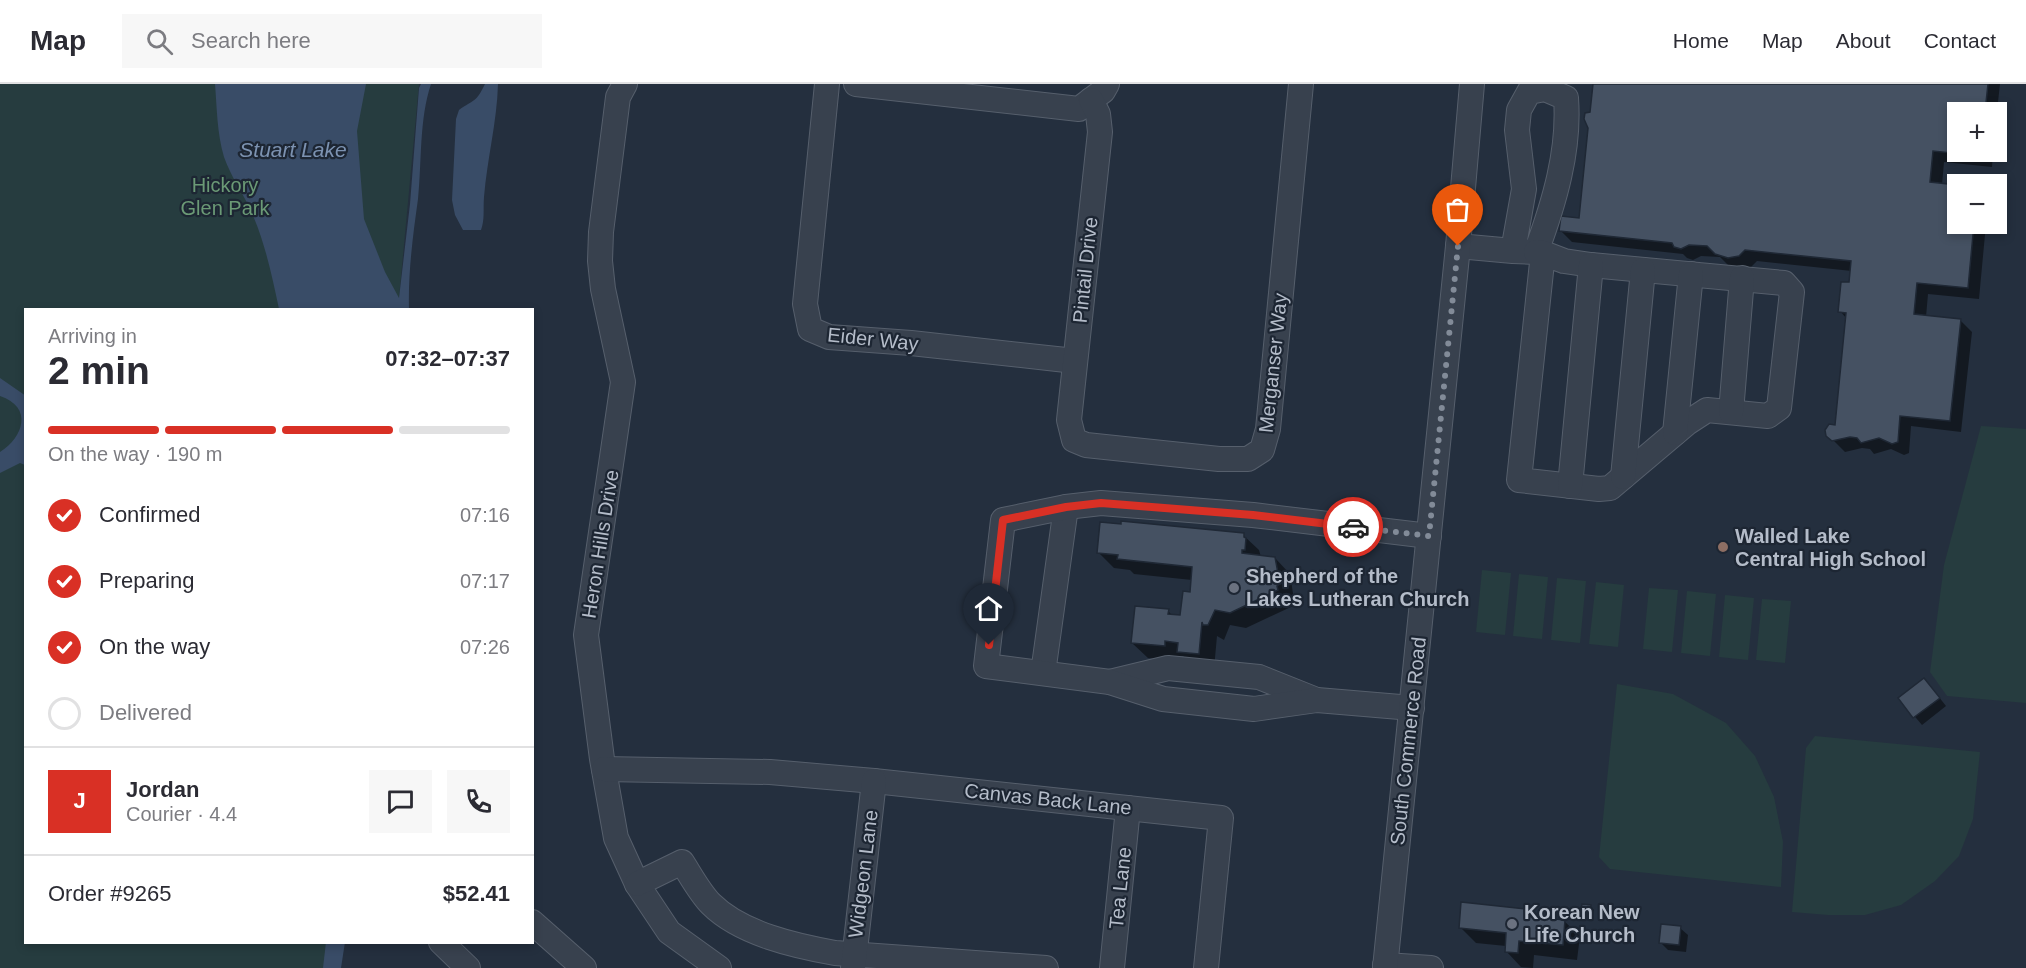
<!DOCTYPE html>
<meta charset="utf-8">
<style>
:root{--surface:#fff;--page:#f7f7f7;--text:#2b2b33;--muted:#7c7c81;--line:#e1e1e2;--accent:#d93025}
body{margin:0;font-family:Arial,sans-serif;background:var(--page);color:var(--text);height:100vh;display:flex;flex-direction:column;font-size:22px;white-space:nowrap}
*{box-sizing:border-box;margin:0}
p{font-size:20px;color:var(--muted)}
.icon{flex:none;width:33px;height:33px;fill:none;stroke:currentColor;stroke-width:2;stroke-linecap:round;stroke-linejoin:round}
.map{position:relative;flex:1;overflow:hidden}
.panel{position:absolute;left:24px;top:224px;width:510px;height:636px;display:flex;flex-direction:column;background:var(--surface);border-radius:0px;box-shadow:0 3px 9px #0003}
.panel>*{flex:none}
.controls{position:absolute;left:1947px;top:18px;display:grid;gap:12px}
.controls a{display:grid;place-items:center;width:60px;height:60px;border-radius:0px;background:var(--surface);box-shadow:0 3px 9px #0003;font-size:30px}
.pin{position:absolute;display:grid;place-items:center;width:51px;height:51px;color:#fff;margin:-62px -26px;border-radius:50% 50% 50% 0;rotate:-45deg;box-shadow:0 0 6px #0007}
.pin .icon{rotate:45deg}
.courier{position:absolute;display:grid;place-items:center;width:60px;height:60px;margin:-30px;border:4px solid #d93025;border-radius:50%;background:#fff;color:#222;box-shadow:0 2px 8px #0007}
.overview em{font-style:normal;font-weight:700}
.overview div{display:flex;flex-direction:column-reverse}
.overview{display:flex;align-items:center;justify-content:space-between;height:102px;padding:0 24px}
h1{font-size:39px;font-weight:700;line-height:45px}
.bar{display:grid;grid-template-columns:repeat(4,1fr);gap:9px 6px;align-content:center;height:72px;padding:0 24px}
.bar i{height:8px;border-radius:4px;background:var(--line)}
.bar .selected{background:var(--accent)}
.bar p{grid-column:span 4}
.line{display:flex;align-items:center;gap:15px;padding:0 24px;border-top:2px solid var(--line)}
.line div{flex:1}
.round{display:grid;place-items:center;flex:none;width:63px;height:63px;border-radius:0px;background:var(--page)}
ol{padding:0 24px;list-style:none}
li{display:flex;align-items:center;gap:18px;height:66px}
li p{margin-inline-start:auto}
li .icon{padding:6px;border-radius:50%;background:var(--accent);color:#fff;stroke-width:4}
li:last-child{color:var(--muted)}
li i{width:33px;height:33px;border:3px solid var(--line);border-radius:50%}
header{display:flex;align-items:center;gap:36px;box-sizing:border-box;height:84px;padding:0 30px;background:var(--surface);border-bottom:2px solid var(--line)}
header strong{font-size:28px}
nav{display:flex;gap:33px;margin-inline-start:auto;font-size:21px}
.search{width:420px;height:54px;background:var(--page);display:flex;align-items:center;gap:15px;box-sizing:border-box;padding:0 21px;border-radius:0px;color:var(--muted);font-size:22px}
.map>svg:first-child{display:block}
.green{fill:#263c3f}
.water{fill:#394c67}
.shadow{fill:#0007}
.building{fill:#455162;stroke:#1f2835;stroke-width:1.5}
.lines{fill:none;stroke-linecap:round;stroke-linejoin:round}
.minor-casing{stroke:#565f6c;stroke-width:26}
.minor{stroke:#38414e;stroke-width:24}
.done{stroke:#828b98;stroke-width:6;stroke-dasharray:0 10.8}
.route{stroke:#d93025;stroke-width:8}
.education-dot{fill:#8d6e63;stroke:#1d2633;stroke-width:2}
.worship-dot{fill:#6b7280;stroke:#1d2633;stroke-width:2}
.labels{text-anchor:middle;stroke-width:4.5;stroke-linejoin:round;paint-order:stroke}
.park-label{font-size:20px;fill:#6b9a76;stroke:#1d2633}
.street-label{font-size:20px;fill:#b4bcc9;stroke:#1d2633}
.poi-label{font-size:20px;font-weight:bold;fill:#b4bcc9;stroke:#1d2633;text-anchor:start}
.water-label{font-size:21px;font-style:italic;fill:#7c92b1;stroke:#1d2633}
</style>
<header>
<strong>Map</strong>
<div class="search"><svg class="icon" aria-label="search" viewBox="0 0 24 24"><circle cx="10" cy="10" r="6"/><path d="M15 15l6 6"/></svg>Search here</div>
<nav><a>Home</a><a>Map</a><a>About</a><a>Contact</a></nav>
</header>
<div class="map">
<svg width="2026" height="884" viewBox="0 0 2026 884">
<rect width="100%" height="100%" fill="#242f3e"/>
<g class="green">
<path d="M 0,0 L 419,0 L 398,225 L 26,225 L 26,858 L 337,858 L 335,884 L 0,884 Z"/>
<path d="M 1981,342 L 2026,345 L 2026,619 L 1947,612 L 1930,588 L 1944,481 Z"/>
<path d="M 1482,486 L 1511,489 L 1505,551 L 1476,548 Z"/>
<path d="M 1519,490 L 1548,493 L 1542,555 L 1513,552 Z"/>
<path d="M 1557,494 L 1586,497 L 1580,559 L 1551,556 Z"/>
<path d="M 1596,498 L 1624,501 L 1618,563 L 1589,560 Z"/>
<path d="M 1649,504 L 1678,506 L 1672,568 L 1643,565 Z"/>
<path d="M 1687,507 L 1716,510 L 1710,572 L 1681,569 Z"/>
<path d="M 1725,511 L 1754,514 L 1748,576 L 1719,573 Z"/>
<path d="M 1762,515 L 1791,517 L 1785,579 L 1756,576 Z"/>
<path d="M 1617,600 L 1673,610 L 1726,639 L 1755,672 L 1774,713 L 1783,758 L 1781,803 L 1610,785 L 1599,773 Z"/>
<path d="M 1815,652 L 1980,668 L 1973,735 L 1959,772 L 1935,797 L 1901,821 L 1865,831 L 1828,831 L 1792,828 L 1806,664 Z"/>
</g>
<g class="water">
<path d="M 215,0 L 366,0 L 357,47 L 364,135 L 385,188 L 399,214 L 410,120 L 419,4 L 421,0 L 431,0 C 419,36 422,77 418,115 C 413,151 408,188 409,225 L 279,225 C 272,192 265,158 251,127 C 243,109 231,93 224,73 C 217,49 217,25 215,0 Z"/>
<path d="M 485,0 L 498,0 C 497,38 487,75 484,113 C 483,125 485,135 481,146 L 463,146 L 455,131 L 452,116 L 456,35 L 459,26 C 474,15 476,19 485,0 Z"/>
<path d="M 0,294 L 26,312 L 25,381 L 20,379 L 0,389 L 0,368 C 24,353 33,323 0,312 Z"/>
<path d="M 326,858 L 345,858 L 341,884 L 323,884 Z"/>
</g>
<g class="shadow">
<path d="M 1595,0 L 2000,0 L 1996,36 L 1996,28 L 1958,28 L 1958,68 L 1993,68 L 1992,83 L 1944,78 L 1942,101 L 1958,140 L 1986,140 L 1979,215 L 1928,210 L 1926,233 L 1960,236 L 1972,248 L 1961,348 L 1911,342 L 1909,369 L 1904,371 L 1891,365 L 1874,370 L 1870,365 L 1862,364 L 1845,368 L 1828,351 L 1836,343 L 1847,235 L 1840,227 L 1850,200 L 1852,187 L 1757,177 L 1751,183 L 1741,185 L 1728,181 L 1720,173 L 1701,172 L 1693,176 L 1687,174 L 1683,170 L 1572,158 L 1561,147 L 1580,136 Z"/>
<path d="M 1243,451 L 1259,466 L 1261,473 L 1275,474 L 1290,490 L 1294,516 L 1291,518 L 1293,522 L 1246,544 L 1230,541 L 1224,556 L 1217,552 L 1214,585 L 1194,583 L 1183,572 L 1180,572 L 1179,577 L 1148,574 L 1132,559 L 1168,527 L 1173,532 L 1182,532 L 1191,509 L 1192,496 L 1134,490 L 1130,486 L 1114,484 L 1099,469 Z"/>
<path d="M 1931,603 L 1946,622 L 1922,641 L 1900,615 Z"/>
<path d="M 1591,823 L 1594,826 L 1593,830 L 1586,829 L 1583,826 Z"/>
<path d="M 1526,826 L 1535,834 L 1564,837 L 1580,852 L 1577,876 L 1534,871 L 1533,884 L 1521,883 L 1506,867 L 1506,862 L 1476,859 L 1460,843 Z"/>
<path d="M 1680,844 L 1688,851 L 1686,868 L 1668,866 L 1661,859 Z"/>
</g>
<g class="building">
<path d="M 1593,0 L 1988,0 L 1985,28 L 1958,28 L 1958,68 L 1981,68 L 1981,72 L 1933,67 L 1930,98 L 1958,101 L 1958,140 L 1974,140 L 1968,204 L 1917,199 L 1914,230 L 1961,235 L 1950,337 L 1900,332 L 1898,358 L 1892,360 L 1879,354 L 1861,359 L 1857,354 L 1850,353 L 1832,357 L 1826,352 L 1825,346 L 1829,340 L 1835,341 L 1846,229 L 1838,228 L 1841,198 L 1849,198 L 1851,177 L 1745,166 L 1739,172 L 1728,174 L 1715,170 L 1707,162 L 1689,161 L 1681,165 L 1674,163 L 1672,159 L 1559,147 L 1561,132 L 1579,134 L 1588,44 L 1584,35 L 1585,29 L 1590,28 Z"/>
<path d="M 1121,437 L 1244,449 L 1244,453 L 1246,454 L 1245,466 L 1242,466 L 1242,469 L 1275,473 L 1280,500 L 1277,502 L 1278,506 L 1230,529 L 1215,526 L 1208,541 L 1203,541 L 1202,538 L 1199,570 L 1177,568 L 1178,559 L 1165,557 L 1165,562 L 1131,559 L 1135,522 L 1169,525 L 1168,530 L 1180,531 L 1183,507 L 1190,508 L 1192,483 L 1117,475 L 1118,471 L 1097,469 L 1100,438 L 1121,440 Z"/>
<path d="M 1924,594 L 1940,614 L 1913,634 L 1898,614 Z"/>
<path d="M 1461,818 L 1527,825 L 1526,832 L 1565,836 L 1563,861 L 1519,857 L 1518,869 L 1505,868 L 1506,849 L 1459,844 Z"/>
<path d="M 1582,820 L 1591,821 L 1590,828 L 1581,826 Z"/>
<path d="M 1661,840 L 1681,842 L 1679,861 L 1659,859 Z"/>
</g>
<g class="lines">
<defs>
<g id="minor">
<path d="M 625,0 L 618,13 L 601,148 L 600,177 L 603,205 L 623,298 L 586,551 L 602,675 L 616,754 L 637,800 L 669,848 L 719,884"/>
<path d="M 827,0 L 805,220 L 810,245 L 829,253 L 911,259 L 1075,277"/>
<path d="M 856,0 L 1079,25 L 1103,7 L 1107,0"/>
<path d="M 1091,16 L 1098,30 L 1100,48 L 1069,336 L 1074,356 L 1086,361 L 1219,375 L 1248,375 L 1262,366 L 1268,345 L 1301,0"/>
<path d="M 1458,162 L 1513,167 L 1524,105 L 1517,46 L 1519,26 L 1529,8 L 1545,5 L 1566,14 C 1570,67 1554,119 1536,168 L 1513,167"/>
<path d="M 1536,168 L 1543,169 L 1564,177 L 1591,181 L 1784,199 L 1792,208 L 1779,324 L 1768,332 L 1707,326 L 1687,339 L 1610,404 L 1599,405 L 1519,396 L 1543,169"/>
<path d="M 1731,328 L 1742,194"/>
<path d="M 1675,349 L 1691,190"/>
<path d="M 1623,393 L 1643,186"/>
<path d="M 1570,402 L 1591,181"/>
<path d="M 1043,589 L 1066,423"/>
<path d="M 1110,598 L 1168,584 L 1259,593 L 1314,615"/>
<path d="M 1412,624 L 1317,616 L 1254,625 L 1163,615 L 1110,598 L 986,582 L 1003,436 L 1066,423 L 1101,419 L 1253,431 L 1429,452"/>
<path d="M 604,685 L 770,688 L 874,697 L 1221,734 L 1206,884"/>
<path d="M 637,800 L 682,778 C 691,792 700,809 711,820 C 741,850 796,862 835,869 L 1046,884"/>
<path d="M 532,838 L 584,884"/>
<path d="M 441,858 L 468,884"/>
<path d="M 1385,881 L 1431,884"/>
<path d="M 853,884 L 874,697"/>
<path d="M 1112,884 L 1128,724"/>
<path d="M 1385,884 L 1458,162 L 1472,0"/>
</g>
</defs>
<use href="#minor" class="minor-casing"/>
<use href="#minor" class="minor"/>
</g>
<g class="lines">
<path class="done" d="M 1353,443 L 1429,452 L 1458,162"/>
<path class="route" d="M 989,561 L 1003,436 L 1066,423 L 1101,419 L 1253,431 L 1353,443"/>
</g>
<circle class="education-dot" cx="1723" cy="463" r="6"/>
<g class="worship-dot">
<circle cx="1234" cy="504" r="6"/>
<circle cx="1512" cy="840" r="6"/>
</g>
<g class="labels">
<g class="park-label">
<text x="225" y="108">Hickory<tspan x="225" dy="23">Glen Park</tspan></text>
</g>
<g class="street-label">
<text transform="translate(1085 186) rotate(-84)" y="7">Pintail Drive</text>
<text transform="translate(873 255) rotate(6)" y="7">Eider Way</text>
<text transform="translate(1273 279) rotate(-84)" y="7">Merganser Way</text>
<text transform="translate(600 460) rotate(-81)" y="7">Heron Hills Drive</text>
<text transform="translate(1408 657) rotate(-84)" y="7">South Commerce Road</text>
<text transform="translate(1048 715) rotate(6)" y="7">Canvas Back Lane</text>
<text transform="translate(863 790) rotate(-83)" y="7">Widgeon Lane</text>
<text transform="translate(1120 804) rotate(-84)" y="7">Tea Lane</text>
</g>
<g class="poi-label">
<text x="1735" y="459">Walled Lake<tspan x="1735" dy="23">Central High School</tspan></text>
<text x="1246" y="499">Shepherd of the<tspan x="1246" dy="23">Lakes Lutheran Church</tspan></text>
<text x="1524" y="835">Korean New<tspan x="1524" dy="23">Life Church</tspan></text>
</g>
<g class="water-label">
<text x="293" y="73">Stuart Lake</text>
</g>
</g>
</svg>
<div class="controls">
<a>+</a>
<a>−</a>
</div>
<div class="pin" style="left:1458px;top:162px;background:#ea580c"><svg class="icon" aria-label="bag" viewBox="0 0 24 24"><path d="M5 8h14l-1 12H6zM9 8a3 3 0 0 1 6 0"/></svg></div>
<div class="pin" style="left:989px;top:561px;background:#1f2937"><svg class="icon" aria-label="home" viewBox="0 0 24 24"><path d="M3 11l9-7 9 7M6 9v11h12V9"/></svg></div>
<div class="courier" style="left:1353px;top:443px"><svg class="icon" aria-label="car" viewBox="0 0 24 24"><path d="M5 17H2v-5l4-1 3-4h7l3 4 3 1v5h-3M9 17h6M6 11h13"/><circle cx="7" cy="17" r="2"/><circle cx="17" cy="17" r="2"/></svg></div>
<section class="panel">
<div class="overview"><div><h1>2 min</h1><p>Arriving in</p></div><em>07:32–07:37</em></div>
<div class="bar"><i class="selected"></i><i class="selected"></i><i class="selected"></i><i></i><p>On the way · 190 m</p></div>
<ol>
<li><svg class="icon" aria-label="check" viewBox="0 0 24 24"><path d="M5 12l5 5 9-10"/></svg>Confirmed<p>07:16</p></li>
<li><svg class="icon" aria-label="check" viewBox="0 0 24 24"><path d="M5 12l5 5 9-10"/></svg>Preparing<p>07:17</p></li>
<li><svg class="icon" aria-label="check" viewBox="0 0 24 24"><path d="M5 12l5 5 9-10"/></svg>On the way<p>07:26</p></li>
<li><i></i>Delivered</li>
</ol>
<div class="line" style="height:108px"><b class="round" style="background:var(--accent);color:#fff">J</b><div><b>Jordan</b><p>Courier · 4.4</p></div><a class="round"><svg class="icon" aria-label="chat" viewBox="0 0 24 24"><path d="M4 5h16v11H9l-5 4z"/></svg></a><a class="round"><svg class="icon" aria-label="phone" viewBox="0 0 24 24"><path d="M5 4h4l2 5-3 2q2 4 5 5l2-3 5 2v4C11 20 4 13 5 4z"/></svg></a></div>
<div class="line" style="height:78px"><div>Order #9265</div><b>$52.41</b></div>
</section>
</div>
